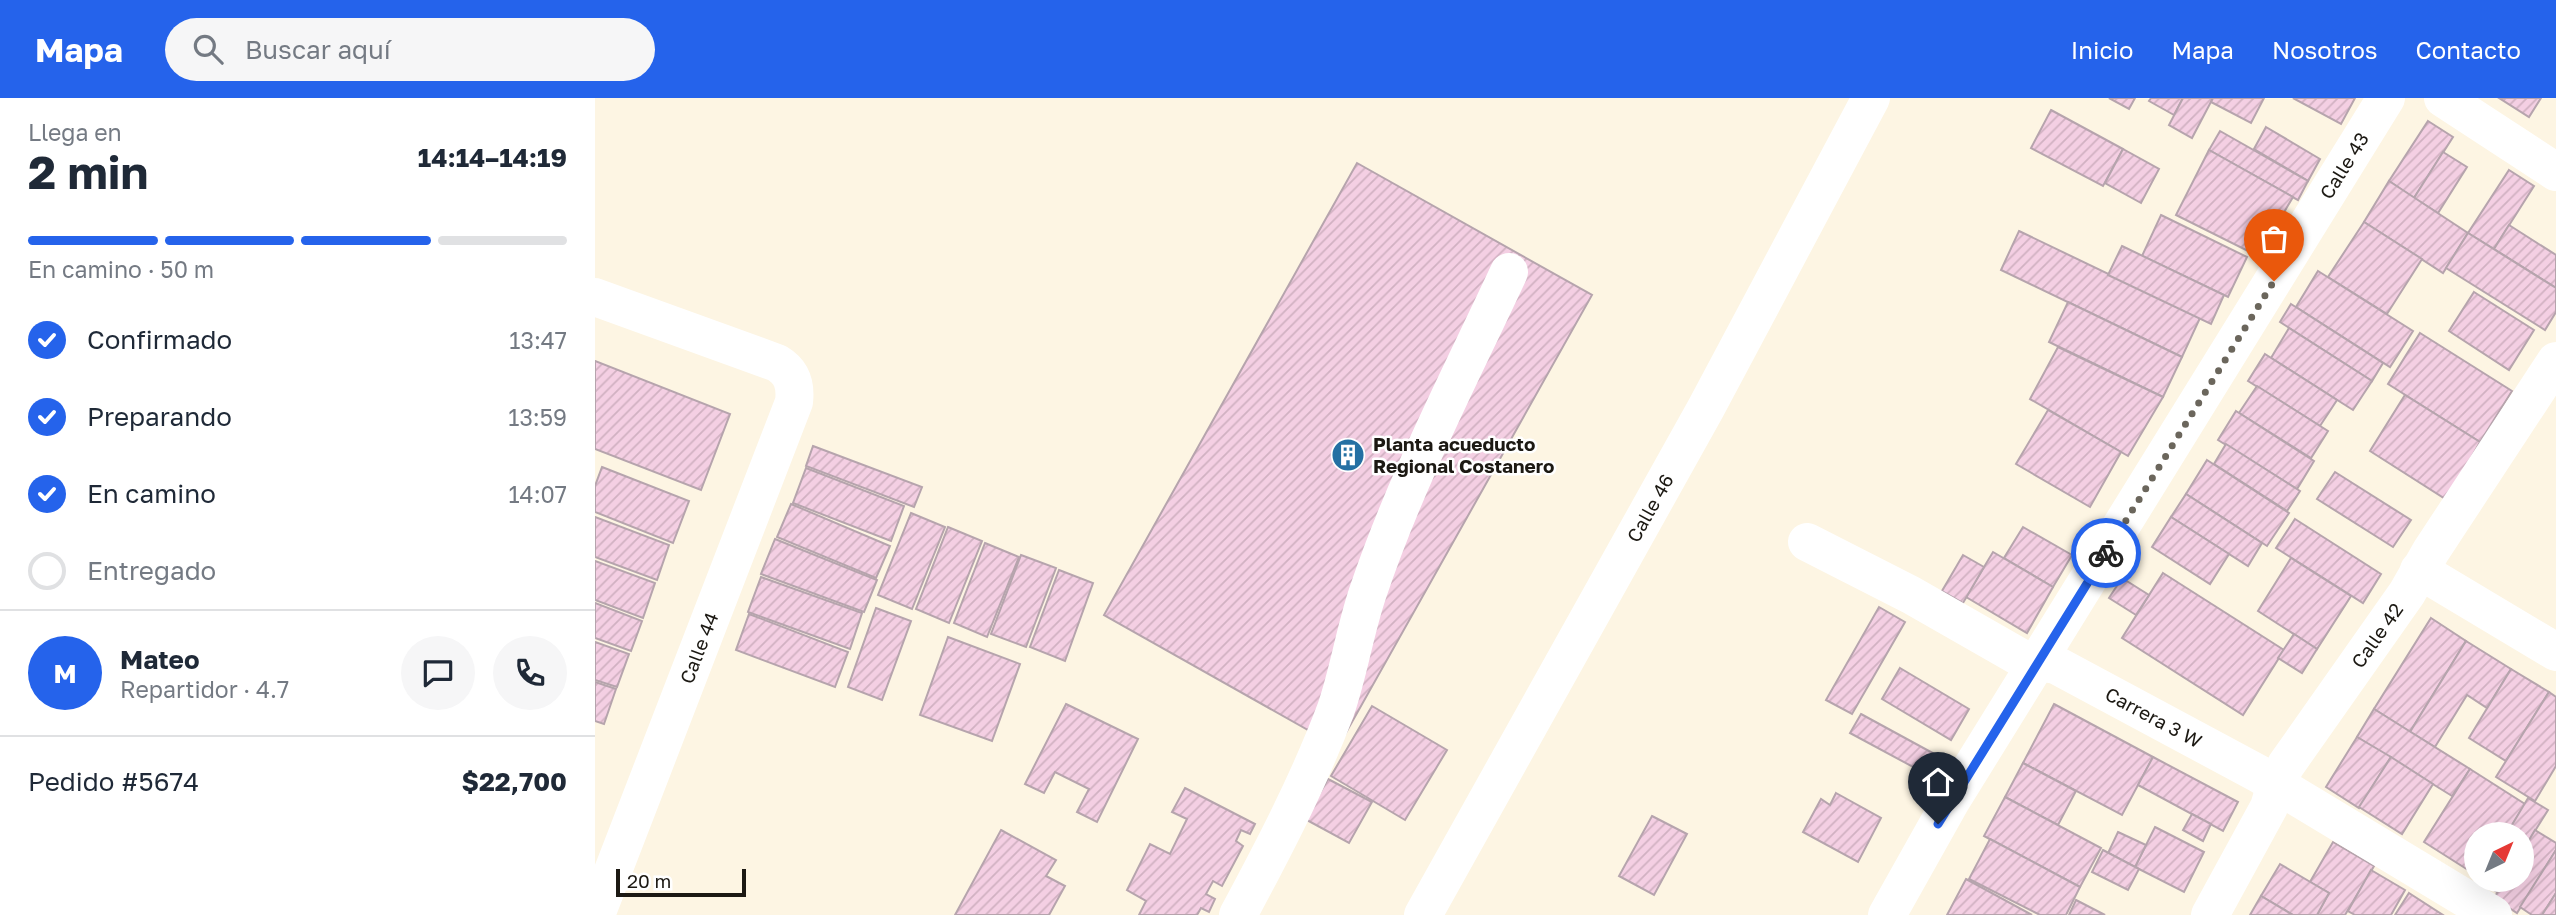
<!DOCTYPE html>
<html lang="es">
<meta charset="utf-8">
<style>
:root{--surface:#fff;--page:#f6f6f7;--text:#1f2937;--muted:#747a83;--line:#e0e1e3;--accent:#2563eb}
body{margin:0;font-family:"Golos Text",sans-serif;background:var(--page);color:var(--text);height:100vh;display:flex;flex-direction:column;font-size:26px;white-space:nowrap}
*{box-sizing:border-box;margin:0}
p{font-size:23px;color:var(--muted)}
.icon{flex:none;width:38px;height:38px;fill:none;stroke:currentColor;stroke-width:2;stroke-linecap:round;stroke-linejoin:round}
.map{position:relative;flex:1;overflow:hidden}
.side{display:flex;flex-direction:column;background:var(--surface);width:595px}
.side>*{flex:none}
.needle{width:46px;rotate:43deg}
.controls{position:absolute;left:1869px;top:724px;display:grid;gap:14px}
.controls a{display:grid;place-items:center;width:70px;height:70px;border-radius:50%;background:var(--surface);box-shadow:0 7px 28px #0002;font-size:35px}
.scale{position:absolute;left:21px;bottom:18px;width:130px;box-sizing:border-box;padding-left:7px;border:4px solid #1c1913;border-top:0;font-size:19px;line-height:24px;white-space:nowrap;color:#1c1913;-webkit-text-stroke:5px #fff;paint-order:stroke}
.pin{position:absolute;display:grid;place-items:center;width:60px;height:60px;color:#fff;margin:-72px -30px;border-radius:50% 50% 50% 0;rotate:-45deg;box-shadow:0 0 7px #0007}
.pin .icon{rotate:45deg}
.courier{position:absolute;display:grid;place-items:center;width:70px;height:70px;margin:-35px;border:5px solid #2563eb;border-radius:50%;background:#fff;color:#222;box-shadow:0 2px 9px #0007}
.overview em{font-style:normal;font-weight:700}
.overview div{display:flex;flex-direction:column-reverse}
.overview{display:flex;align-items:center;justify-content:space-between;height:119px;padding:0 28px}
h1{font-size:46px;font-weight:700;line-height:52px}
.bar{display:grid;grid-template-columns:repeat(4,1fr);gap:10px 7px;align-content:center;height:84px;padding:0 28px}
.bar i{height:9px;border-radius:5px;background:var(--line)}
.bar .current{background:var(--accent)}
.bar p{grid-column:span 4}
.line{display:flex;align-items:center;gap:18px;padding:0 28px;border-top:2px solid var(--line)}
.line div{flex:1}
.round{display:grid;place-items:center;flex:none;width:74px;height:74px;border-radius:37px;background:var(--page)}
ol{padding:0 28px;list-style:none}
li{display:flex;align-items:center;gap:21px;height:77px}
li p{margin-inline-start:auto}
li .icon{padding:7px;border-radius:50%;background:var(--accent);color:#fff;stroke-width:4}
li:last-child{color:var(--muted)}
li i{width:38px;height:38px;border:4px solid var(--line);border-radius:50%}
header{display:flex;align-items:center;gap:42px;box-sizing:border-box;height:98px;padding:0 35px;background:var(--accent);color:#fff}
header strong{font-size:33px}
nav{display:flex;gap:38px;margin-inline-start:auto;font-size:24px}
.search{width:490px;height:63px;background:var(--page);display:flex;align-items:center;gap:18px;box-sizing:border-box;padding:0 24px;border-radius:38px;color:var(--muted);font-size:26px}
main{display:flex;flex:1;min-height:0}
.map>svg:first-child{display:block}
.building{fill:url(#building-hatch);stroke:#b6a4ad;stroke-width:2}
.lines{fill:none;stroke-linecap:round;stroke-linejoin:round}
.minor{stroke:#fff;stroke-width:38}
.done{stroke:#6b665c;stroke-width:7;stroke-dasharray:0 12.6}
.route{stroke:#2563eb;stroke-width:9}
.labels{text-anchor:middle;stroke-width:5;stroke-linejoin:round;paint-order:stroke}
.street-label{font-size:19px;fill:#1c1913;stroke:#fff}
.poi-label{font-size:19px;font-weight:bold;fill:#1c1913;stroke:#fff;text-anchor:start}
</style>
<header>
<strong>Mapa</strong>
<div class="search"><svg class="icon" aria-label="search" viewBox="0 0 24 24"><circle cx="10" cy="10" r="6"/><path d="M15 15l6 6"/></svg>Buscar aquí</div>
<nav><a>Inicio</a><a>Mapa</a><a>Nosotros</a><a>Contacto</a></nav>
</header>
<main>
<section class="side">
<div class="overview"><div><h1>2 min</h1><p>Llega en</p></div><em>14:14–14:19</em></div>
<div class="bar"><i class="current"></i><i class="current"></i><i class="current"></i><i></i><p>En camino · 50 m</p></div>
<ol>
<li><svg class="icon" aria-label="check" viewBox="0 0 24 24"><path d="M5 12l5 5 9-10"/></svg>Confirmado<p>13:47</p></li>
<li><svg class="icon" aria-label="check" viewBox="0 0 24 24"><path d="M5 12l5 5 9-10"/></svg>Preparando<p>13:59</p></li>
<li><svg class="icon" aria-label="check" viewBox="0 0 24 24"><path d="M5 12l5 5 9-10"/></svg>En camino<p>14:07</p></li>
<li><i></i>Entregado</li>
</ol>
<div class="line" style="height:126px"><b class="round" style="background:var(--accent);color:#fff">M</b><div><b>Mateo</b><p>Repartidor · 4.7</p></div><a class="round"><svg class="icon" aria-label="chat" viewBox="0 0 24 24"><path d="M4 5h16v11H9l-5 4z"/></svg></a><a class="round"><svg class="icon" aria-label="phone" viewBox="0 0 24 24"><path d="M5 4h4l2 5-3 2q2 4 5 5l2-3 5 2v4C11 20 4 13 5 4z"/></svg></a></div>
<div class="line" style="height:91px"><div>Pedido #5674</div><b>$22,700</b></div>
</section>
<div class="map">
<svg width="1961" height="817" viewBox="0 0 1961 817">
<defs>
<pattern id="building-hatch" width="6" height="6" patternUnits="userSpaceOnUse" patternTransform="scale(1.75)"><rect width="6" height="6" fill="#f4cfe3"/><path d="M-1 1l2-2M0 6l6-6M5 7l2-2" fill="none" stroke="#d1b1c2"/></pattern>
</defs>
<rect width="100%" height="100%" fill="#fdf5e3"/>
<g class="building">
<path d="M 1514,0 L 1540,0 L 1534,11 Z"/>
<path d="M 1556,0 L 1588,0 L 1579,17 L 1554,3 Z"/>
<path d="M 1588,0 L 1618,0 L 1597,40 L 1574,27 Z"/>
<path d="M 1618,0 L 1669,0 L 1656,25 L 1616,4 Z"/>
<path d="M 1698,0 L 1760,0 L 1746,26 Z"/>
<path d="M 1904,0 L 1946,0 L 1934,19 Z"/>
<path d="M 1456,12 L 1528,51 L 1508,88 L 1436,50 Z"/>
<path d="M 1833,23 L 1858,39 L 1819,100 L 1794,83 Z"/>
<path d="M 1671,29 L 1725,61 L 1713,83 L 1659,51 Z"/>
<path d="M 1625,33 L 1713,83 L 1703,102 L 1614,52 Z"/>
<path d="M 1528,51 L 1564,71 L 1546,105 L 1510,85 Z"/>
<path d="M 1614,52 L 1698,99 L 1663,158 L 1581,117 Z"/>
<path d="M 1848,54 L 1872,69 L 1843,115 L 1819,100 Z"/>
<path d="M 762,65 L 997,197 L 743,649 L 509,517 Z"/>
<path d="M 1914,72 L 1939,88 L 1899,151 L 1873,135 Z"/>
<path d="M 1794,83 L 1873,135 L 1848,175 L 1769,124 Z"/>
<path d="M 1566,117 L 1652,159 L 1633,199 L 1547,158 Z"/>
<path d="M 1769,124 L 1827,161 L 1792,216 L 1733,179 Z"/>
<path d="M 1914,127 L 1961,157 L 1961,190 L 1899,151 Z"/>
<path d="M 1424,133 L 1605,220 L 1587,259 L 1406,172 Z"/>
<path d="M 1873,135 L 1961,190 L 1961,214 L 1950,232 L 1851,170 Z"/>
<path d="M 1527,148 L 1629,197 L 1616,226 L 1513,177 Z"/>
<path d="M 1723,173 L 1818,233 L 1795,269 L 1701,209 Z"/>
<path d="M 1879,194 L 1939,232 L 1914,272 L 1854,233 Z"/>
<path d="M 1473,204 L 1587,259 L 1568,299 L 1454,244 Z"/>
<path d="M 1696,206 L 1788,265 L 1777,283 L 1685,224 Z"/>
<path d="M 1694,230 L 1777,283 L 1758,312 L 1676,260 Z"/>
<path d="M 1825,235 L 1917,293 L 1885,344 L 1793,286 Z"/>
<path d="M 1463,249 L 1568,299 L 1533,358 L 1435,301 Z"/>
<path d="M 1670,256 L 1742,302 L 1725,328 L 1653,283 Z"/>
<path d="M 0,263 L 135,316 L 106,392 L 0,351 Z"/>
<path d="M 1662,288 L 1733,333 L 1716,360 L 1644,315 Z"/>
<path d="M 1810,297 L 1885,344 L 1852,402 L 1775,353 Z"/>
<path d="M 1453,312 L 1526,354 L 1495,409 L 1421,366 Z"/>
<path d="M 1641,313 L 1719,363 L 1702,391 L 1623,342 Z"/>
<path d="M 1631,346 L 1705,393 L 1692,413 L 1619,366 Z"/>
<path d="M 218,348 L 327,389 L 319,409 L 211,368 Z"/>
<path d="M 1612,362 L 1694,415 L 1672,448 L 1591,396 Z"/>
<path d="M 7,369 L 94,403 L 78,445 L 0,414 L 0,388 Z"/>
<path d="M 211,370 L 309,408 L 296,443 L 198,405 Z"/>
<path d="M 1740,374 L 1816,422 L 1798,449 L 1722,401 Z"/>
<path d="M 1591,396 L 1667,445 L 1653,468 L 1576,419 Z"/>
<path d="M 196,406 L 295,448 L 281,480 L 182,439 Z"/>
<path d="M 316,415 L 350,429 L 317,511 L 283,497 Z"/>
<path d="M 0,419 L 74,447 L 62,482 L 0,459 Z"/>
<path d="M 1576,419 L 1634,456 L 1615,486 L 1557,449 Z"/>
<path d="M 1700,421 L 1786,476 L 1768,505 L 1681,450 Z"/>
<path d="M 353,429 L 387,443 L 354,525 L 321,511 Z"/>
<path d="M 1428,429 L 1477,457 L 1458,489 L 1409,460 Z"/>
<path d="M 180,441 L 282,482 L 269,514 L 166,476 Z"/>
<path d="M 390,445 L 424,459 L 392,539 L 359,525 Z"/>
<path d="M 1398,454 L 1458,489 L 1432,535 L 1371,499 Z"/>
<path d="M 426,457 L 461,470 L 431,549 L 396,536 Z"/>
<path d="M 1368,457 L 1389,469 L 1368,505 L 1347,493 Z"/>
<path d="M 1696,460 L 1756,498 L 1722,551 L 1663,513 Z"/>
<path d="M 0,463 L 60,485 L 48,520 L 0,502 Z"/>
<path d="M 464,472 L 498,485 L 470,563 L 435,549 Z"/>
<path d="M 1568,475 L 1689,552 L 1648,617 L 1527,540 Z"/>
<path d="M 166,479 L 267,515 L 255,551 L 153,514 Z"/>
<path d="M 1527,480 L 1554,497 L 1541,517 L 1514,500 Z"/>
<path d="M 0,505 L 47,523 L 36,553 L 0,540 Z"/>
<path d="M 1284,509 L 1310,524 L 1257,616 L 1231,602 Z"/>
<path d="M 281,510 L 316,523 L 287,602 L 253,589 Z"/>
<path d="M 154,516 L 253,554 L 240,589 L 141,552 Z"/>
<path d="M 1836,520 L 1871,543 L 1815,634 L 1779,611 Z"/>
<path d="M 1699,536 L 1722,551 L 1707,575 L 1683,560 Z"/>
<path d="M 353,539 L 425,566 L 397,643 L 325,617 Z"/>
<path d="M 1871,543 L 1916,571 L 1892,610 L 1872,597 L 1840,649 L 1815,634 Z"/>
<path d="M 0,544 L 34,556 L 22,589 L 0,582 Z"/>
<path d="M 1305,570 L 1374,611 L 1356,642 L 1287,601 Z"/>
<path d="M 1916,571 L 1954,594 L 1911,663 L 1874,640 Z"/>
<path d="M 0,584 L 21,591 L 9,626 L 0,623 Z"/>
<path d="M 1954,594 L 1961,599 L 1961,668 L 1940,703 L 1901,679 Z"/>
<path d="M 471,606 L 543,641 L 502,724 L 482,714 L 494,691 L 460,674 L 449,695 L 430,686 Z"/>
<path d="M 1459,606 L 1558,659 L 1527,717 L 1428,665 Z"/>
<path d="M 777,608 L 852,652 L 810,722 L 736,678 Z"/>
<path d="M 1779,611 L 1875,671 L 1857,698 L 1762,639 Z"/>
<path d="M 1266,616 L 1356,665 L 1346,684 L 1255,635 Z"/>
<path d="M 1762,639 L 1796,659 L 1764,710 L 1731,689 Z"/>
<path d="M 1558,659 L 1643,704 L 1628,733 L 1543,687 Z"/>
<path d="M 1796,659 L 1838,686 L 1807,736 L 1764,709 Z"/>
<path d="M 1428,665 L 1481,693 L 1463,727 L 1410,699 Z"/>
<path d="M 1875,671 L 1930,706 L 1911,737 L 1881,737 L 1881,777 L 1829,744 Z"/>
<path d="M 733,681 L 777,704 L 754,745 L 710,721 Z"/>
<path d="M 590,690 L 660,726 L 655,736 L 646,732 L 641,743 L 648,748 L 627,788 L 618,783 L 611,796 L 620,801 L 614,814 L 606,810 L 602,817 L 544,817 L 551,803 L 532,792 L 555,746 L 575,756 L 592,721 L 577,714 Z"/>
<path d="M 1241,695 L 1286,720 L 1263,764 L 1208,734 L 1226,701 L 1235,707 Z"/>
<path d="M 1410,699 L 1506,750 L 1485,789 L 1389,738 Z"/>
<path d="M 1933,700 L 1953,712 L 1927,754 L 1927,737 L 1911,737 Z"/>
<path d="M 1597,716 L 1616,726 L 1608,743 L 1588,732 Z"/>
<path d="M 1057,718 L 1092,736 L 1059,797 L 1024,778 Z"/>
<path d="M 1560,729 L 1609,754 L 1589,794 L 1540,769 Z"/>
<path d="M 406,732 L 461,762 L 451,778 L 470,788 L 454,817 L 360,817 Z"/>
<path d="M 1940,732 L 1961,745 L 1961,752 L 1922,815 L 1899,800 L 1910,782 L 1927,782 L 1927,754 Z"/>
<path d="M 1523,734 L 1551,747 L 1540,769 L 1513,755 Z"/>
<path d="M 1395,741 L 1485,789 L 1471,817 L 1445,817 L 1374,781 Z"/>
<path d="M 1738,744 L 1779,768 L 1750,817 L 1722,817 L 1734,795 L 1715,784 Z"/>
<path d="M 1508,752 L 1544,771 L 1533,792 L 1497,774 Z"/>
<path d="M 1961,752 L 1961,795 L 1947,817 L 1937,817 L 1925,809 Z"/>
<path d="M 1685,766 L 1734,795 L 1722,817 L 1698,817 L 1666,798 Z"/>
<path d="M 1776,772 L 1810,792 L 1796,817 L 1760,817 L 1753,813 Z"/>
<path d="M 1371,781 L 1437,817 L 1352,817 Z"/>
<path d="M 1884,782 L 1910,782 L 1902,794 Z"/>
<path d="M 1814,795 L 1848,817 L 1800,817 Z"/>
<path d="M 1961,795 L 1961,817 L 1947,817 Z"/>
<path d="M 1666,798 L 1698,817 L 1655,817 Z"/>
<path d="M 1481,802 L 1510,817 L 1474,817 Z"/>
</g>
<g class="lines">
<g class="minor">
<path d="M 1848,0 L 1961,74"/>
<path d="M 0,199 L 182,265 C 197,274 201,287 199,304 L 1,817"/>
<path id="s1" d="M 1212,444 L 1316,497 L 1428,561 L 1461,567 L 1664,676 L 1898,817"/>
<path d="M 1824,472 L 1961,554"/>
<path d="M 643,817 C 679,750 714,683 741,611 C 754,573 760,532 773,494 C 810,384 865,279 914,174"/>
<path id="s2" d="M 828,817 L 1111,310 L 1276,0"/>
<path id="s3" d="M 1292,817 L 1356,703 L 1791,0"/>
<path id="s4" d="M 1615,817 L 1674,709 L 1681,686 L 1691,667 L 1812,495 L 1836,453 L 1961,263"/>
</g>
</g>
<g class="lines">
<path class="done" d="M 1511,455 L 1679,183"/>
<path class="route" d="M 1343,726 L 1511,455"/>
</g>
<defs>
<symbol id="building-disc" viewBox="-11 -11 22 22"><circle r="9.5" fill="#2470a3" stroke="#fff"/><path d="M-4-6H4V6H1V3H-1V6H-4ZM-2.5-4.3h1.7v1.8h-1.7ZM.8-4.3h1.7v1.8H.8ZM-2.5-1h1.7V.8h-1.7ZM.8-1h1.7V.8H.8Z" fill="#fff"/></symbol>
</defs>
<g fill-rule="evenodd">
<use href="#building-disc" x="734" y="338" width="38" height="38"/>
</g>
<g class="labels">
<g class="street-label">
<text dy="7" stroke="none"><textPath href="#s3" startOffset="878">Calle 43</textPath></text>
<text dy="7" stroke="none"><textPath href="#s2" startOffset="466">Calle 46</textPath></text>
<text dy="7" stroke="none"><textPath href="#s4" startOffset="327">Calle 42</textPath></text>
<text transform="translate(104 550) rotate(-69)" y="7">Calle 44</text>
<text dy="7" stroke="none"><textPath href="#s1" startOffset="390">Carrera 3 W</textPath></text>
</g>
<g class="poi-label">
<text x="778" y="353">Planta acueducto<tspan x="778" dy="22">Regional Costanero</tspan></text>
</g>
</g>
</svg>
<div class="controls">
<a><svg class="needle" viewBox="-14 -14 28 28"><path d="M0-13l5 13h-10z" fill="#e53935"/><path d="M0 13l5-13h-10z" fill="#747a83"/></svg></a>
</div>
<div class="scale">20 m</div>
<div class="pin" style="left:1679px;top:183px;background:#ea580c"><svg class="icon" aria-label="bag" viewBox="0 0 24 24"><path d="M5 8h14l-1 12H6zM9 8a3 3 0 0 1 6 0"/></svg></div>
<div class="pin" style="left:1343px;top:726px;background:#1f2937"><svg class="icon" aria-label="home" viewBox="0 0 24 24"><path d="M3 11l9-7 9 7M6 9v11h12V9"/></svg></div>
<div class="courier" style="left:1511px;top:455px"><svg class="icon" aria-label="bike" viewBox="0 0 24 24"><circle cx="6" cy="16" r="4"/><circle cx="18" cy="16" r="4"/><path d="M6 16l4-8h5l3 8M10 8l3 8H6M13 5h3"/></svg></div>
</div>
</main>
